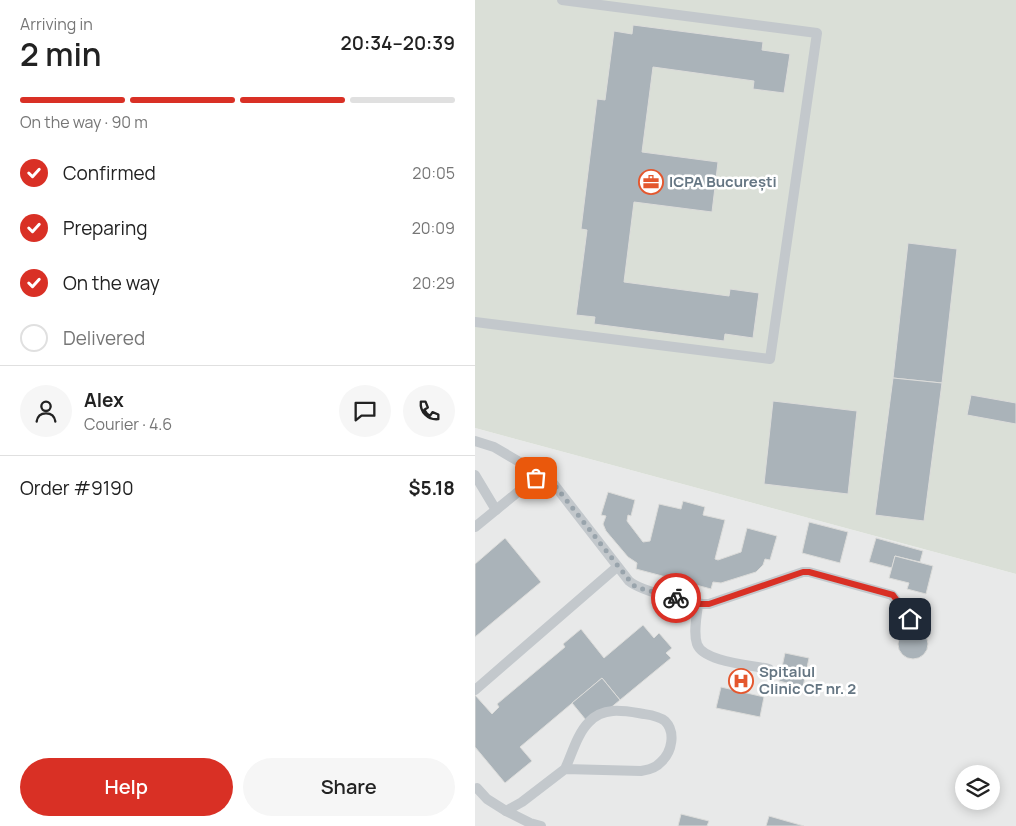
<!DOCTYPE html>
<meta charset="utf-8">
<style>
:root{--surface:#fff;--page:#f6f6f6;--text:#222;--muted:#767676;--line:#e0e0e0;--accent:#d93025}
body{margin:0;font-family:Manrope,sans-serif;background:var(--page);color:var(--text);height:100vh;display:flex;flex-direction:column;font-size:19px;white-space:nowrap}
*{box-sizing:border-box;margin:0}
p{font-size:16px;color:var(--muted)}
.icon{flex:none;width:28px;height:28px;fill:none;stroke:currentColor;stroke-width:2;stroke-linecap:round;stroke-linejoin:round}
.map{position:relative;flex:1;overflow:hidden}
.details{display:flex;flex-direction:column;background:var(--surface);width:475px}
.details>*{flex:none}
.buttons{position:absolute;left:480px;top:765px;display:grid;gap:10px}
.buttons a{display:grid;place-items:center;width:45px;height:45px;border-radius:50%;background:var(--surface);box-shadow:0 2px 12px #0003;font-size:25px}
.pin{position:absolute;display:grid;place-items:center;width:42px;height:42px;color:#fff;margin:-21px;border-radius:10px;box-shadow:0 2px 8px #0006}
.courier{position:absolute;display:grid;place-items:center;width:50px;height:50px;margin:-25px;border:4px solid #d93025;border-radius:50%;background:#fff;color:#222;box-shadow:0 1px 6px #0007}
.overview em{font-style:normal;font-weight:600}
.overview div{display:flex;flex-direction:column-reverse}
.overview{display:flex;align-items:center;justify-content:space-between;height:85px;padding:0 20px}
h1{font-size:32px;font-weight:600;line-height:38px}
.bar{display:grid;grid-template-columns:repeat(4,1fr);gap:8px 5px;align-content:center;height:60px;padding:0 20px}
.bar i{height:6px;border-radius:4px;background:var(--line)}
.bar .active{background:var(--accent)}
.bar p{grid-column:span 4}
.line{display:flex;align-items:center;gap:12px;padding:0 20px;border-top:1px solid var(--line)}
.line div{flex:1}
.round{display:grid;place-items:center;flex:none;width:52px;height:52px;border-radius:26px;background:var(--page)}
ol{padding:0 20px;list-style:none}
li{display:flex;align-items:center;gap:15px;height:55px}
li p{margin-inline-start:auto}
li .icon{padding:5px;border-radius:50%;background:var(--accent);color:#fff;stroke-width:4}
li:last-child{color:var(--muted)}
li i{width:28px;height:28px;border:2px solid var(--line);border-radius:50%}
.primary-button{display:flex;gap:10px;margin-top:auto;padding:10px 20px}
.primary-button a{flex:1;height:58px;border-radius:30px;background:var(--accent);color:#fff;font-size:20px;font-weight:600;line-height:58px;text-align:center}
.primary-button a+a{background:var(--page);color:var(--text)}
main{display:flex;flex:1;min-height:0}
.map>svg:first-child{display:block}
.built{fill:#e8e9e9;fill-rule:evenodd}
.green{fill:#dadfd7}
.building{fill:#aab3b9;stroke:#dcdcda}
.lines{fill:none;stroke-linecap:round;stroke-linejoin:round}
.service{stroke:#c3c8cc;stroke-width:10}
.done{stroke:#99a4ac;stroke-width:5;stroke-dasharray:0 9}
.route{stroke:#d93025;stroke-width:6}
.labels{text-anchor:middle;stroke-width:5;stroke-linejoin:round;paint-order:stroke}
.poi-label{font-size:15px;font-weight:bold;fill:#657683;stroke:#fff;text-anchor:start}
</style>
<main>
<section class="details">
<div class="overview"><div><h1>2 min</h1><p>Arriving in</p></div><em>20:34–20:39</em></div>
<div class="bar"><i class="active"></i><i class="active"></i><i class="active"></i><i></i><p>On the way · 90 m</p></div>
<ol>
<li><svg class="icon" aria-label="check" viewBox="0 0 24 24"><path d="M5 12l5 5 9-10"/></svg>Confirmed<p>20:05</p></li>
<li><svg class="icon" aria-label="check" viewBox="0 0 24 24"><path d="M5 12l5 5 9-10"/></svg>Preparing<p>20:09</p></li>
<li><svg class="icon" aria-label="check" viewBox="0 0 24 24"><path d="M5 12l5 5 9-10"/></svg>On the way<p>20:29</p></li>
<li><i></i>Delivered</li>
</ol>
<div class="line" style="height:90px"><a class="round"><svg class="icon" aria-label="person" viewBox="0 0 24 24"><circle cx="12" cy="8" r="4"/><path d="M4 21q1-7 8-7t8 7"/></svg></a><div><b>Alex</b><p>Courier · 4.6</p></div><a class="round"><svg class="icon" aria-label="chat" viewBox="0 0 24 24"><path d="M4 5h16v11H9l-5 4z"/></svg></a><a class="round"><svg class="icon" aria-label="phone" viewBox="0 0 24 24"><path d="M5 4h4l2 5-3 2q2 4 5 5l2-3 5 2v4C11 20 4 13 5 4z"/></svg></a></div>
<div class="line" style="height:65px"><div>Order #9190</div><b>$5.18</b></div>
<div class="primary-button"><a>Help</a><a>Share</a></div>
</section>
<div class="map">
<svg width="541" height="826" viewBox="0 0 541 826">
<rect width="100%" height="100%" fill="#fafaf8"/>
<path class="built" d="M 0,428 L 541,574 L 541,826 L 0,826 ZM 489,774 L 516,774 L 516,801 L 489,801 Z"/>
<path class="green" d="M 0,0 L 541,0 L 541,574 L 0,428 Z"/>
<g class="building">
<path d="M 158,25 L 288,42 L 287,50 L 315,54 L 309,93 L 278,89 L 279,81 L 178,67 L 167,152 L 243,162 L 237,212 L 159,202 L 149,282 L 254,296 L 255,289 L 284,293 L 278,338 L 250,334 L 249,341 L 119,324 L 120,317 L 101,315 L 112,230 L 106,229 L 122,99 L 130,100 L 139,31 L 157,34 Z"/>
<path d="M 433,243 L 482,249 L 467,383 L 418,378 Z"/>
<path d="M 418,378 L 467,383 L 449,521 L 400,515 Z"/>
<path d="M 496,395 L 541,403 L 541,424 L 492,415 Z"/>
<path d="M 298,401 L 382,411 L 373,494 L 289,484 Z"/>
<path d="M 133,492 L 160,500 L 156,516 L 153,515 L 152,521 L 168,542 L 175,541 L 184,504 L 206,509 L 208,501 L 230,507 L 228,515 L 250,520 L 240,559 L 243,560 L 266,552 L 272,528 L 302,536 L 295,560 L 290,559 L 288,565 L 281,572 L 246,583 L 238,582 L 236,589 L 161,569 L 162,563 L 153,557 L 131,531 L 128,524 L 131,516 L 126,515 Z"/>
<path d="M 334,522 L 373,532 L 365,563 L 327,553 Z"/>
<path d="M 30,538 L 66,582 L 0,637 L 0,564 Z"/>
<path d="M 401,538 L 448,551 L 445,562 L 420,556 L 417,568 L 394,562 Z"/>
<path d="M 420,556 L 458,566 L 451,594 L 432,589 L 434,583 L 414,578 Z"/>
<path d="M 168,625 L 179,638 L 184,633 L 197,648 L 191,653 L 196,658 L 145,700 L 127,678 L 45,747 L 57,761 L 30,783 L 0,747 L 0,695 L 17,714 L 24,707 L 22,704 L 90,647 L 88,644 L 106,629 L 129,658 Z"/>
<circle cx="438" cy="644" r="15"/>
<path d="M 310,653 L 334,658 L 328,687 L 304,681 Z"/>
<path d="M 127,678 L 145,700 L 115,725 L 97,703 Z"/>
<path d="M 246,687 L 289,697 L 285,717 L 241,708 Z"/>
<path d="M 206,814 L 234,821 L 232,826 L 203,826 Z"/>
<path d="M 294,816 L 329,826 L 291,826 Z"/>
</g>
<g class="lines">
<g class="service">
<path d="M 0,322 L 295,359 L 342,33 L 87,0"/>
<path d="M 0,441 L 19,447 L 65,474"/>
<path d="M 0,475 L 21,510"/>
<path d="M 0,527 L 65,474 L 74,478 L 154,581 C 166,591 218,605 234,604 L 328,572 L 334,572 L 417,595 L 435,619"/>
<path d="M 223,604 C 222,616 218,632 222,644 C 228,662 277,665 294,669"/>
<path d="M 0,690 L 142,567"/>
<path d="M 2,788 L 12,799 L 31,811 L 47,802 L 90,769 L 166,771 C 173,770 181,768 186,762 C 197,752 201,732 190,721 C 184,716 176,715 169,714 C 150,711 129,706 114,722 C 102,734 97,754 90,769"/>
<path d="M 31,811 L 55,823 L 66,826"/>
</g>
</g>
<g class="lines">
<path class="done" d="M 61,478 L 65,474 L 74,478 L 158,585 L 164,588 L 201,598"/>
<path class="route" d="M 201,598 L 223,604 L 234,604 L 328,572 L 334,572 L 418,595 L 435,619"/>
</g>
<defs>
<symbol id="office-ring" viewBox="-11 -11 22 22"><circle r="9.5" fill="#fff" stroke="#e4572e" stroke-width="1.5"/><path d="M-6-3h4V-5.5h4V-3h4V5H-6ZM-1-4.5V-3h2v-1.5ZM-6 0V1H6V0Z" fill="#e4572e"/></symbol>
<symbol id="hospital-ring" viewBox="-11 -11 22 22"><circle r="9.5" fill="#fff" stroke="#e4572e" stroke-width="1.5"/><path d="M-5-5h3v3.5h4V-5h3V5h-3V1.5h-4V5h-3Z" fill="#e4572e"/></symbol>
</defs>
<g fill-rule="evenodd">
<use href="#office-ring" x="162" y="168" width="28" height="28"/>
<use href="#hospital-ring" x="252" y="667" width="28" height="28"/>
</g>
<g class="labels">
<g class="poi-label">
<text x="194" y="187">ICPA București</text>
<text x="284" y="677">Spitalul<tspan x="284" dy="17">Clinic CF nr. 2</tspan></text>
</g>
</g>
</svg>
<div class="buttons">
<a><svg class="icon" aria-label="layers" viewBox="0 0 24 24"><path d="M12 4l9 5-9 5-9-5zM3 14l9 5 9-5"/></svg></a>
</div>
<div class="pin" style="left:61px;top:478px;background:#ea580c"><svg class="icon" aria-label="bag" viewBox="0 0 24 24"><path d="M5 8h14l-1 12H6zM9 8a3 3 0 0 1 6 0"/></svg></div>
<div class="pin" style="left:435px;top:619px;background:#1f2937"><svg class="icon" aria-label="home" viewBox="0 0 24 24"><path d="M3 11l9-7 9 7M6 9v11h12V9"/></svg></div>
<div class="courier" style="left:201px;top:598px"><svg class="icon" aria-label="bike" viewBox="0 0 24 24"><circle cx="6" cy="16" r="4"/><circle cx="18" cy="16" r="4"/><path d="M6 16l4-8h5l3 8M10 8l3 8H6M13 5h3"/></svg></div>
</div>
</main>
